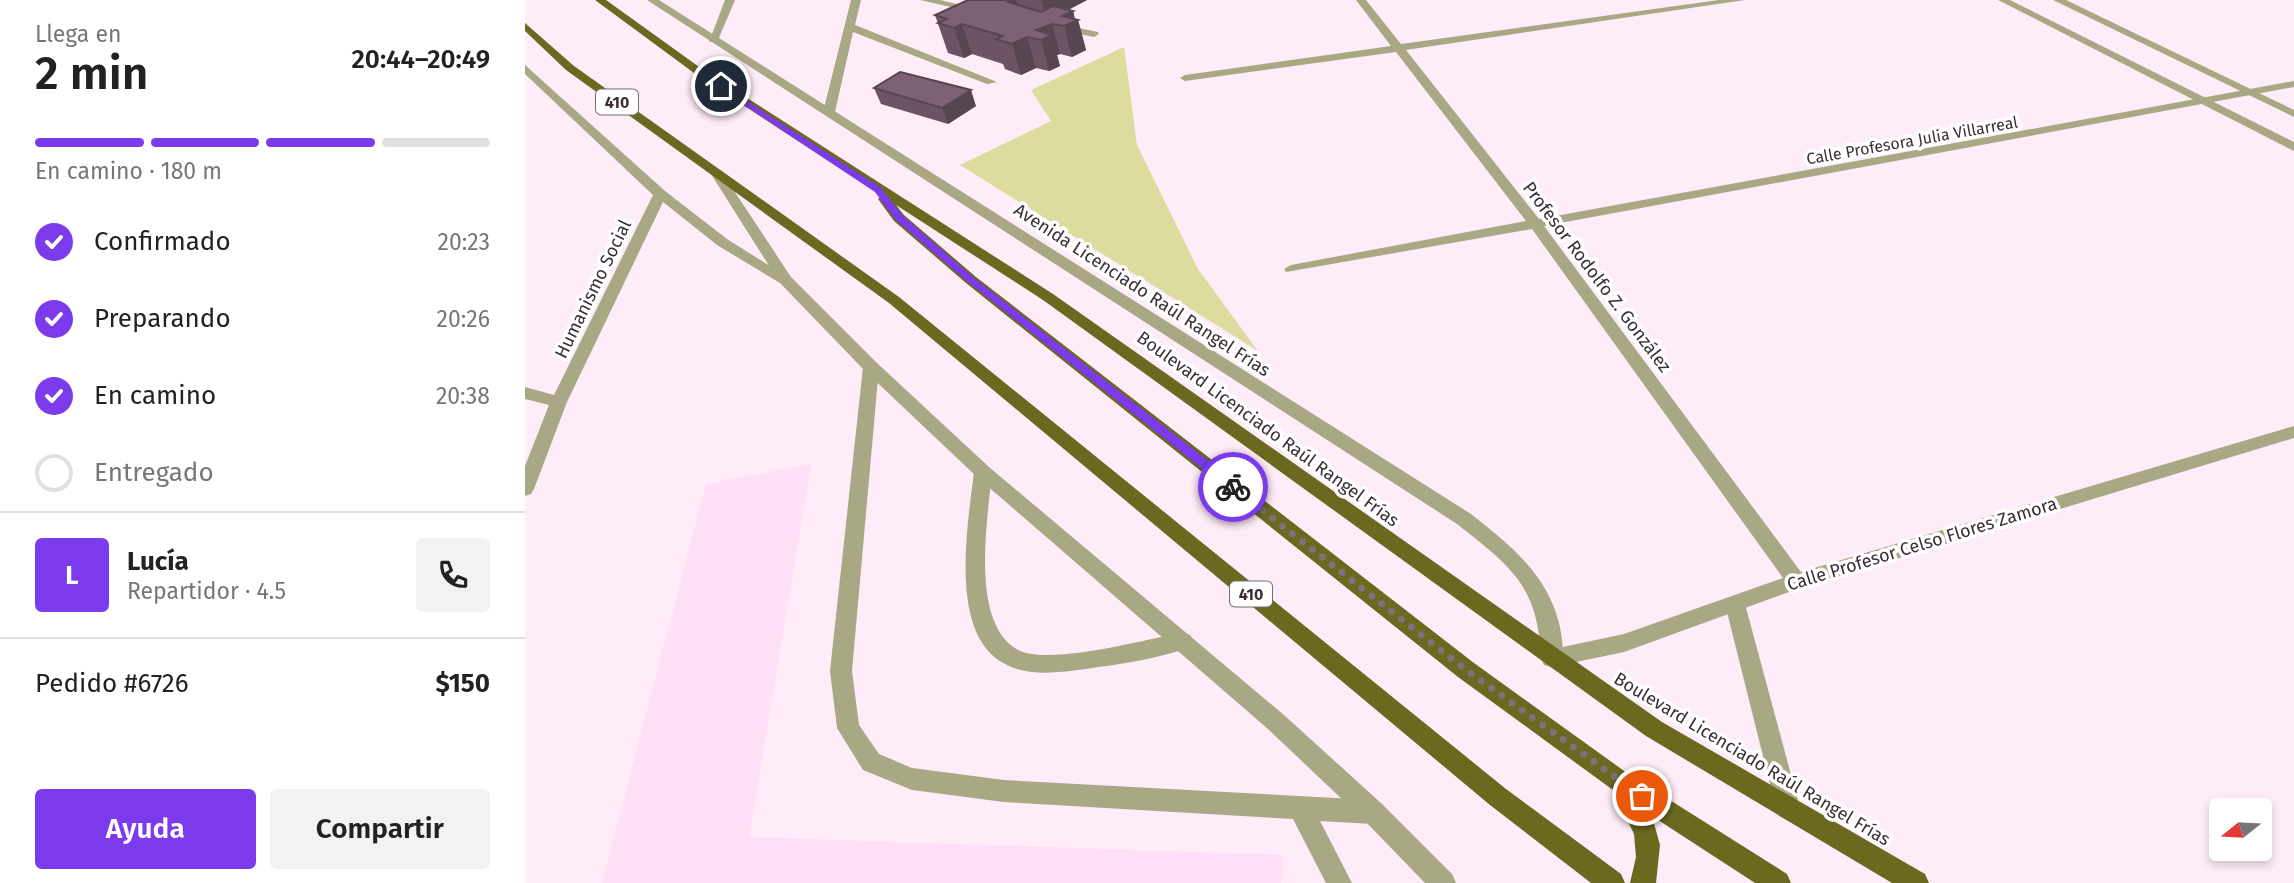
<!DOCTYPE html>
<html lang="es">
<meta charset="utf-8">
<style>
:root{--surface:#fff;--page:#f2f2f2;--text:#222;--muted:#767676;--line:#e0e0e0;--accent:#7c3aed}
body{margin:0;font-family:"Fira Sans",sans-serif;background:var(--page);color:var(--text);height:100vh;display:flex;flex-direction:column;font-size:26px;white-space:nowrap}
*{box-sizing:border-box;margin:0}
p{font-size:23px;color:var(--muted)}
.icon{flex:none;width:38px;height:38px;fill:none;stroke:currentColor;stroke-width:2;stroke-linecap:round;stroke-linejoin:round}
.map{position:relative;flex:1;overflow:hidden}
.side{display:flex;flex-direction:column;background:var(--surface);width:525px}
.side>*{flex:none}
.needle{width:46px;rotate:252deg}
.fabs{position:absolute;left:1684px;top:798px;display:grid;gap:14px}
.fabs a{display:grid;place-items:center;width:63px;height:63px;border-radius:7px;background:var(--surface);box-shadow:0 4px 10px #0003;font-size:35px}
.pin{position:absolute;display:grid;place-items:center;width:60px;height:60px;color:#fff;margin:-30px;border:4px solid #fff;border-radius:50%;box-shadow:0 2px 7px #0007}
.courier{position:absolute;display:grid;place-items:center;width:70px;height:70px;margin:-35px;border:5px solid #7c3aed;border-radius:50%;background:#fff;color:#222;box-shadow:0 2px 9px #0007}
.head em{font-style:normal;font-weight:600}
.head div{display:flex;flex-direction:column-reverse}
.head{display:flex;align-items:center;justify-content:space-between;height:119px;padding:0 35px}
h1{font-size:46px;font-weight:600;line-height:52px}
.bar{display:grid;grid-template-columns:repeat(4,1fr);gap:10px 7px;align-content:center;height:84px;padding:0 35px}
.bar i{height:9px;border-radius:5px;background:var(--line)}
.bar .active{background:var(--accent)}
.bar p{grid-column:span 4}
.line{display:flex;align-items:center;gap:18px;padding:0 35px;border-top:2px solid var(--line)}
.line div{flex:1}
.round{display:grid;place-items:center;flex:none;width:74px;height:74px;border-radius:7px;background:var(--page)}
ol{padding:0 35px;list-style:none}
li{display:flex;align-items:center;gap:21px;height:77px}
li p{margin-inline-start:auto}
li .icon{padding:7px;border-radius:50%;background:var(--accent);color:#fff;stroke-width:4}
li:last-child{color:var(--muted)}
li i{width:38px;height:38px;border:4px solid var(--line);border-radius:50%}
.button{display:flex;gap:14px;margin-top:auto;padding:14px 35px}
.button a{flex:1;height:80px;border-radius:7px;background:var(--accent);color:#fff;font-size:28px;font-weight:600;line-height:80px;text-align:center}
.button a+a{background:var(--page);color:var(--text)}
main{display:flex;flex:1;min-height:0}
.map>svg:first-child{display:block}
.built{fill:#fedff5}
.green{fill:#dddc9f}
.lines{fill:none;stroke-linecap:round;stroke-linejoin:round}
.service{fill:#a8a884;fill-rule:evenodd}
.minor{fill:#a8a884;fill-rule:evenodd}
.tertiary{fill:#a8a884;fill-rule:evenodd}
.primary{fill:#6b6920;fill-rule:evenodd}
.wall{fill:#6c5465}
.shaded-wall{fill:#584552}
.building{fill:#7d6275;stroke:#584552;stroke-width:2}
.route{fill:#7c3aed}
.done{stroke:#7f707b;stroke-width:7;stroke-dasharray:0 12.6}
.labels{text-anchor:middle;stroke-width:7;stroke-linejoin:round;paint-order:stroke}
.shield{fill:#fff;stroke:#756d73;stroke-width:2}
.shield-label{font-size:16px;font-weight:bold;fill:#3a2e37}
.far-street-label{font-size:16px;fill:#3a2e37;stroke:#fff}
.street-label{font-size:18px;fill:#3a2e37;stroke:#fff}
</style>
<main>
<section class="side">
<div class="head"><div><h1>2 min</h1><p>Llega en</p></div><em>20:44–20:49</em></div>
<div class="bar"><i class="active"></i><i class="active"></i><i class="active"></i><i></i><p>En camino · 180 m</p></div>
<ol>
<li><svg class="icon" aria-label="check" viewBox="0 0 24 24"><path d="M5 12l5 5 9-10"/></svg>Confirmado<p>20:23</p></li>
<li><svg class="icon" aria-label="check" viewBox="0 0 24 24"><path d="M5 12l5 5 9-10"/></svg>Preparando<p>20:26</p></li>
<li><svg class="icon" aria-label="check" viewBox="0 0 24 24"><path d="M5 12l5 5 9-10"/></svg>En camino<p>20:38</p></li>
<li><i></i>Entregado</li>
</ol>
<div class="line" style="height:126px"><b class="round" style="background:var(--accent);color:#fff">L</b><div><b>Lucía</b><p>Repartidor · 4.5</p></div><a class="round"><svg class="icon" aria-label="phone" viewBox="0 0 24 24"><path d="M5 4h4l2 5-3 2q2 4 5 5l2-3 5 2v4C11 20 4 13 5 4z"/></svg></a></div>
<div class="line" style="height:91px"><div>Pedido #6726</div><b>$150</b></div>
<div class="button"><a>Ayuda</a><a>Compartir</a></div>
</section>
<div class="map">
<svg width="1769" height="883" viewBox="0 0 1769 883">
<rect width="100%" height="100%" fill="#ffecf9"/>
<path class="built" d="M 286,464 L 224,837 L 759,855 L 756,883 L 77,883 L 181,484 Z"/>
<path class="green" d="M 599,47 L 612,145 L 673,269 L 733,351 L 435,165 L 526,121 L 506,90 Z"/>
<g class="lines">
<g class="service">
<path d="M 346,362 L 354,367 L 327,671 L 334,725 L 354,754 L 387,768 L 479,780 L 848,800 L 857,804 L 860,812 L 857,820 L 848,824 L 795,821 L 827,883 L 801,883 L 768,819 L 479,802 L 387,790 L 338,770 L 312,728 L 305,671 L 338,367 Z"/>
<path d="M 458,465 L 464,467 L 467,472 C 463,518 444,623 493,650 C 523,666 624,639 658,632 L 665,635 L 669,641 L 665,647 C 633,659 595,664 561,669 C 536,672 506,677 482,665 C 422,637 443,524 449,472 L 452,467 Z"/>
<path d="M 1210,596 L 1217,598 L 1220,604 L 1275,808 L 1272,816 L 1263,820 L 1254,816 L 1251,808 L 1200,604 L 1203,598 Z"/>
</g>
<g class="minor">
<path d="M 200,0 L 210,0 L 193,40 L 184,42 Z"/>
<path d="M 326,0 L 336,0 L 330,25 L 472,82 L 462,84 L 328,32 L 310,112 L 300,114 L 298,112 Z"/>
<path d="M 395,0 L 415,0 L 457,10 L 452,13 Z"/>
<path d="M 831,0 L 841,0 L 876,44 L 1194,0 L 1220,0 L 881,50 L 1014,219 L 1769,81 L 1769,87 L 1019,226 L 1276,572 L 1769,426 L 1769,438 L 1275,588 L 1099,652 L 1027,667 L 1019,665 L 1016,658 L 1019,651 L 1099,634 L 1258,578 L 1007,229 L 761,272 L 759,269 L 766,265 L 1001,221 L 871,52 L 660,81 L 655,78 L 660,75 L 866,46 Z"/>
<path d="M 534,24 L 573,32 L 574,34 L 569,37 L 530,29 L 530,25 Z"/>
<path d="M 0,65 L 140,191 L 202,239 L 267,280 L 260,284 L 255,283 L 192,245 L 138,202 L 42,402 L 9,489 L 6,494 L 0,496 L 0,466 L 24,405 L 0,399 L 0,387 L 29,395 L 128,195 L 0,74 Z"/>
</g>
<g class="tertiary">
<path d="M 122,0 L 134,0 L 946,514 C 986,546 1023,574 1035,627 C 1037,639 1040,654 1035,665 L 1027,667 L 1019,665 L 1016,658 C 1013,585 986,567 932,524 Z"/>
<path d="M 1473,0 L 1485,0 L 1769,142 L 1769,151 Z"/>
<path d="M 1528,0 L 1541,0 L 1769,110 L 1769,117 Z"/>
<path d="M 190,167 L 196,171 L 266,277 L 352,363 L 464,467 L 759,715 L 857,804 L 927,874 L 931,883 L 900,883 L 839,820 L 743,729 L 452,477 L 340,371 L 255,283 L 184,171 Z"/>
</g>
<g class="primary">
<path d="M 70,0 L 81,0 L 177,69 L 528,294 L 1137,722 L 1400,874 L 1404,883 L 1367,883 L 1121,736 L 518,300 L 371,205 L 379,215 L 451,277 L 949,663 L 1102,773 L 1262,874 L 1266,883 L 1230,883 L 1127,816 L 1135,845 L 1131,883 L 1105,883 L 1111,857 L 1109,834 L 1088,790 L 933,677 L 441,283 L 369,221 L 353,199 L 357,196 L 169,73 Z"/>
<path d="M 0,23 L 49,66 L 374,297 L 981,789 L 1096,874 L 1100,883 L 1066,883 L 965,805 L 364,303 L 41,70 L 0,31 Z"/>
</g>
</g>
<g class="wall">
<path d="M 443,0 L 562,0 L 543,10 L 548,11 L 550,19 L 553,20 L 561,50 L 547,57 L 535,54 L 532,55 L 535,66 L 524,71 L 511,68 L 496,75 L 480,69 L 478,64 L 447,54 L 439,58 L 423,53 L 410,15 Z"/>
<path d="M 349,88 L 451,106 L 423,124 L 356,104 Z"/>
</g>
<g class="shaded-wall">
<path d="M 488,0 L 491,0 L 499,28 L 483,2 Z"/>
<path d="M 516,0 L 562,0 L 522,21 Z"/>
<path d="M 548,11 L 550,21 L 553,20 L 561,50 L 547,57 L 537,16 Z"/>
<path d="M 437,24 L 447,54 L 439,58 L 429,28 Z"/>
<path d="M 527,24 L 535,54 L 532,55 L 535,66 L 524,71 L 516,40 L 511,30 Z"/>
<path d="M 502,37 L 511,68 L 496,75 L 487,44 Z"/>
<path d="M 446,90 L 451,106 L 423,124 L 417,108 Z"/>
</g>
<g class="building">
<path d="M 443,0 L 488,0 L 483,2 L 516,12 L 528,6 L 548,11 L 537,16 L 553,20 L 539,26 L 527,24 L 511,30 L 527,35 L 516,40 L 502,37 L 487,44 L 471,39 L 478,36 L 437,24 L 429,28 L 413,23 L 422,19 L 410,15 Z"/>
<path d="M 375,72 L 446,90 L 417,108 L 349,88 Z"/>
</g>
<path class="route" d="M 196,84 L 356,188 L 378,216 L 449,278 L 713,484 L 713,490 L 704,490 L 443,282 L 371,220 L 350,192 L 194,88 Z"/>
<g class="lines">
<path class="done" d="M 708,487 L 941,670 L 1117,796"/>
</g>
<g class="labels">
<g class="shield">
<rect x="71" y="89.5" width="42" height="25" rx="5"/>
<rect x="705" y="581.5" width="42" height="25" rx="5"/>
</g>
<g class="shield-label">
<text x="92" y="108">410</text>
<text x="726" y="600">410</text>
</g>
<g class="far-street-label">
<text transform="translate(1387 140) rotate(-10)" y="6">Calle Profesora Julia Villarreal</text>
</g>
<g class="street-label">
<text transform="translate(1072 277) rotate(53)" y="6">Profesor Rodolfo Z. González</text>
<text transform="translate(68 289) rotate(-64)" y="6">Humanismo Social</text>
<text transform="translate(617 290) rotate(33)" y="6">Avenida Licenciado Raúl Rangel Frías</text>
<text transform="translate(743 429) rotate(36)" y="6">Boulevard Licenciado Raúl Rangel Frías</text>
<text transform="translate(1397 544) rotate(-17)" y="6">Calle Profesor Celso Flores Zamora</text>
<text transform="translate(1227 759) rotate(31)" y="6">Boulevard Licenciado Raúl Rangel Frías</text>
</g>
</g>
</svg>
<div class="fabs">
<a><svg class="needle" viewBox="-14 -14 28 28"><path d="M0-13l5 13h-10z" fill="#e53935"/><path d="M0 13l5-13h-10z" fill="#767676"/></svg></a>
</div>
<div class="pin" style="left:1117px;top:796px;background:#ea580c"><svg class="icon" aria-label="bag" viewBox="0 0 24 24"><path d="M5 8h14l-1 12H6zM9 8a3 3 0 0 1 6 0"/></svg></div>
<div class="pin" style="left:196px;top:86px;background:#1f2937"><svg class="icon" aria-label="home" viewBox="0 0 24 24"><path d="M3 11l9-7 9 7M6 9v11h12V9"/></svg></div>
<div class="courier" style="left:708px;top:487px"><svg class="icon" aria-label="bike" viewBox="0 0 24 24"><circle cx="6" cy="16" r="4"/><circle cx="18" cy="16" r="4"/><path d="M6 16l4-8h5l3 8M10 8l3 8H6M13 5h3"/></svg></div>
</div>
</main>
